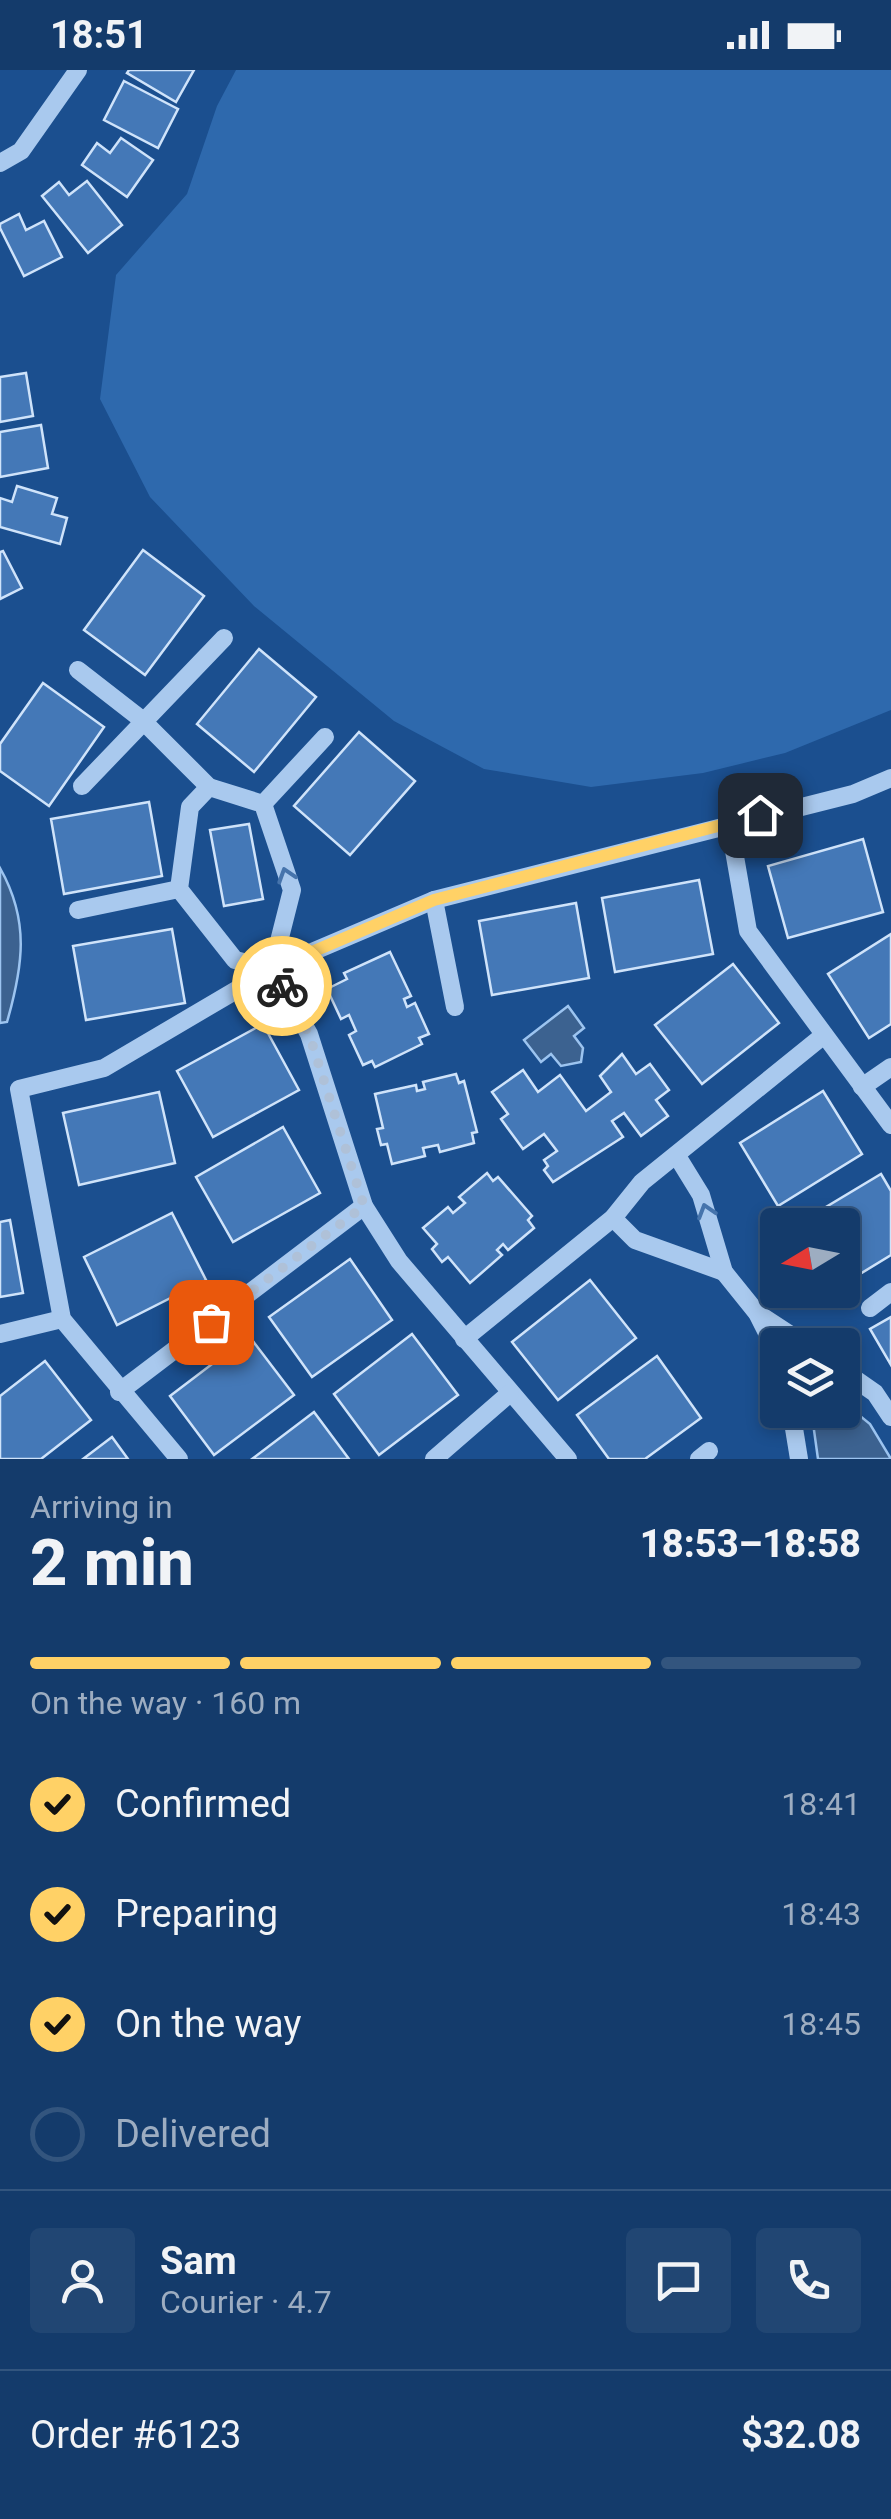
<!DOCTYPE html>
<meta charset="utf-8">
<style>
:root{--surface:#143b6b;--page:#214673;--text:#f1f3f6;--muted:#9dadc1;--line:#33557e;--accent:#ffd166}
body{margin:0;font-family:Roboto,sans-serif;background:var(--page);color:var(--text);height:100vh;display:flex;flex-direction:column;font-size:38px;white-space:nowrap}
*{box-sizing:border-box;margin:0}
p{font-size:32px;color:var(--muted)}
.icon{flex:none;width:55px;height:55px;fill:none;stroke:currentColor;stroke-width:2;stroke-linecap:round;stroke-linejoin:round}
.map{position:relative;height:1389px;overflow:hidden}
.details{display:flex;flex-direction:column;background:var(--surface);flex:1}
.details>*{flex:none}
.needle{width:65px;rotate:260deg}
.fabs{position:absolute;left:760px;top:1138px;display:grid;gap:20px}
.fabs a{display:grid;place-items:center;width:100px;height:100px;border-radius:10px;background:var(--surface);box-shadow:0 5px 15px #0003,0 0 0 2px var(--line);font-size:50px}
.pin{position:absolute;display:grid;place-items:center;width:85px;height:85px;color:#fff;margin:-42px;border-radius:20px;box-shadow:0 5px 15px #0006}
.courier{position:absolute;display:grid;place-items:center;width:100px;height:100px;margin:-50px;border:8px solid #ffd166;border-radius:50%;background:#fff;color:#222;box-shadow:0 2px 12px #0007}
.headline em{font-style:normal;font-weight:800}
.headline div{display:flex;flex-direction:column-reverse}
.headline{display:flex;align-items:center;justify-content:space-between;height:170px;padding:0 30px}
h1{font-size:65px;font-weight:800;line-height:75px}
.bar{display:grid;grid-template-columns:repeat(4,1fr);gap:15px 10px;align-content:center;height:120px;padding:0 30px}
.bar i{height:12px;border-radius:8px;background:var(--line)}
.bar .selected{background:var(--accent)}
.bar p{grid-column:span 4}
.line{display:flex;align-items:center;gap:25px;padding:0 30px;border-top:2px solid var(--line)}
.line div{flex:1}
.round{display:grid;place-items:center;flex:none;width:105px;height:105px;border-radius:10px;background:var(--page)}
ol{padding:0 30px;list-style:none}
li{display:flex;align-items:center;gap:30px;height:110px}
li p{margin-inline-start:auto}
li .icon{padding:10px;border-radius:50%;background:var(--accent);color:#111;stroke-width:4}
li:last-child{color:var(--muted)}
li i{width:55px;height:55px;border:5px solid var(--line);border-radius:50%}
.status{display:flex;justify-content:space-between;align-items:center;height:70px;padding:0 50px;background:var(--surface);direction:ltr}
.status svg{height:28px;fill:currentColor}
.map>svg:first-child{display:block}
.green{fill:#2e69ad}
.water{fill:#3c6290;stroke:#9cc4f0;stroke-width:2.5}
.building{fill:#4478b7;stroke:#cfe3fa;stroke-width:2.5}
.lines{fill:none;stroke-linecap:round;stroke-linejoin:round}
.minor{stroke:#a9c9ee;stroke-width:18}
.oneway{stroke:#4674ac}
.done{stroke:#afc1d8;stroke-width:10;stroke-dasharray:0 18}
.route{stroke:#ffd166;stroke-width:12}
</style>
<div class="status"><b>18:51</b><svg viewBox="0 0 49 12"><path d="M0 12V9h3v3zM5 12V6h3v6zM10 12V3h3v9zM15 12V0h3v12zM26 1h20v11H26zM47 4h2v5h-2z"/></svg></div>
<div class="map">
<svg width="891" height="1389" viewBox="0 0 891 1389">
<rect width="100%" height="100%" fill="#1b4f8f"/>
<path class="green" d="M 236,0 L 891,0 L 891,640 L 785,683 L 703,703 L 591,717 L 484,699 L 394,651 L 254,536 L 150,427 L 100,329 L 116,205 L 187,124 L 217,36 Z"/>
<g class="water">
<path d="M 0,798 C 30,851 23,896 7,952 L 0,953 Z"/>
<path d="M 568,936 L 584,958 L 574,966 L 583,978 L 581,992 L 561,996 L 551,984 L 541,992 L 524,970 Z"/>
<path d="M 843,1332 L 870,1354 L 891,1389 L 818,1389 L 813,1353 L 819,1340 L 842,1340 Z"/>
</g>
<g class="building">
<path d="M 129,0 L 194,0 L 176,32 L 127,3 Z"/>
<path d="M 124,11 L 178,39 L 158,78 L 104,50 Z"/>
<path d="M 121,68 L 153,90 L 127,127 L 82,95 L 97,73 L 110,83 Z"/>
<path d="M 87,111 L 122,155 L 88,183 L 42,126 L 59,112 L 69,125 Z"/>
<path d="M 19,144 L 26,160 L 44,151 L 62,187 L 24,206 L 0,158 L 0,154 Z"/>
<path d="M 26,303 L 33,346 L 0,352 L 0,307 Z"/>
<path d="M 41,355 L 48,398 L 0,407 L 0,362 Z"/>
<path d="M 17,416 L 57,428 L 52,444 L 67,448 L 60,474 L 0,457 L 0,428 L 12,432 Z"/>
<path d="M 143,480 L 204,526 L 145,605 L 84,560 Z"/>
<path d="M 3,481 L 22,518 L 0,529 L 0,482 Z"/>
<path d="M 259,579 L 316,627 L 254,702 L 197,654 Z"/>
<path d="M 43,613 L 104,657 L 49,736 L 0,701 L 0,674 Z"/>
<path d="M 359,662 L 415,711 L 350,785 L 294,736 Z"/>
<path d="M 149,732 L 162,806 L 64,824 L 51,749 Z"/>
<path d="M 249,754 L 263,829 L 224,836 L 210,760 Z"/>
<path d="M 863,769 L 883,842 L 788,868 L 768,796 Z"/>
<path d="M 699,810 L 713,884 L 615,902 L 602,828 Z"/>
<path d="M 576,833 L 589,908 L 492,925 L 479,851 Z"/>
<path d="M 172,859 L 185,933 L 86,950 L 73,876 Z"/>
<path d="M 891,864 L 891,954 L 869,968 L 828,904 Z"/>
<path d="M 390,882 L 411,926 L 404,929 L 407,937 L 415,933 L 429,964 L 419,968 L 422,974 L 375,997 L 372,991 L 363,995 L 349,965 L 356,961 L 349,945 L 341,949 L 327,919 L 347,909 L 344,903 Z"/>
<path d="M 733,894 L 779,953 L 702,1014 L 655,955 Z"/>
<path d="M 263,954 L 299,1020 L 213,1067 L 177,1001 Z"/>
<path d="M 622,984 L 636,1004 L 650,994 L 669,1020 L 656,1030 L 668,1046 L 641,1066 L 624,1043 L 612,1051 L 623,1067 L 553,1112 L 544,1100 L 548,1096 L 544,1090 L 557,1081 L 544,1064 L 523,1079 L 501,1049 L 508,1044 L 492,1022 L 523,1000 L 538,1022 L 560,1005 L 586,1041 L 611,1022 L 600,1006 Z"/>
<path d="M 456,1004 L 459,1013 L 464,1011 L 477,1062 L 472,1063 L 474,1073 L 440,1082 L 438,1075 L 423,1078 L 425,1086 L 392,1094 L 387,1074 L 381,1075 L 377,1059 L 383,1058 L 375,1024 L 416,1015 L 417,1021 L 425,1019 L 423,1012 Z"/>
<path d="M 823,1021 L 862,1084 L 778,1136 L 740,1073 Z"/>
<path d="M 159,1022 L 175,1093 L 79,1115 L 63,1043 Z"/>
<path d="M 283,1057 L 320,1123 L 233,1172 L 196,1107 Z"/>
<path d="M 487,1103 L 493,1111 L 498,1107 L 532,1146 L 528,1150 L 534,1158 L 508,1180 L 503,1174 L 497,1180 L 502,1185 L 470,1213 L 448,1187 L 442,1192 L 432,1179 L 437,1174 L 423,1158 L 448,1137 L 453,1143 L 465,1133 L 459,1127 Z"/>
<path d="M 881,1104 L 891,1121 L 891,1185 L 842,1215 L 842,1155 L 796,1155 Z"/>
<path d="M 172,1143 L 206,1210 L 117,1255 L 84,1187 Z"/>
<path d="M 10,1150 L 23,1223 L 0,1227 L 0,1152 Z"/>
<path d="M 350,1189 L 392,1250 L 312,1307 L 269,1247 Z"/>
<path d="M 590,1210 L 636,1268 L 558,1330 L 512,1272 Z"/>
<path d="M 891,1247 L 891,1295 L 870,1259 Z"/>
<path d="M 412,1264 L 458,1325 L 379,1385 L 334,1324 Z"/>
<path d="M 249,1266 L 294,1325 L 214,1385 L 170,1326 Z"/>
<path d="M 657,1286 L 701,1348 L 645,1389 L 609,1389 L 577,1345 Z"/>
<path d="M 45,1291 L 91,1350 L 41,1389 L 0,1389 L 0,1326 Z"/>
<path d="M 314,1342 L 349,1389 L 252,1389 Z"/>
<path d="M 112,1367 L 128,1389 L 83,1389 Z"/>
</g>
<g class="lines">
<g class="minor">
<path d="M 0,93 L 21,81 L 78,0"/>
<path d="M 78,600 L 141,649 L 209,717"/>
<path d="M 82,716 L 224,568"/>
<path d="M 263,734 L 325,667"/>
<path d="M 729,752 L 748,861 L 891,1055"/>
<path d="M 434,830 L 455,937"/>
<path d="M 78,840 L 179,819"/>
<path d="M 272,899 L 235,890 L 179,819 L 190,737 L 209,717 L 263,734 L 292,820 L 272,899 L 309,964 L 364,1136 L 399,1191 L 568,1389"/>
<path d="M 862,1017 L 891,997"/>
<path d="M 677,1086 L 701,1125 L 724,1202 L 757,1243 L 778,1285"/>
<path d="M 613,1148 L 635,1170 L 724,1202"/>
<path d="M 870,1238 L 891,1222"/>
<path d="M 757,1243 L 806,1275"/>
<path d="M 0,1264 L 62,1249"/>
<path d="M 464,1269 L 613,1148 L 642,1112 L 824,965"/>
<path d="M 842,1300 L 875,1323 L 891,1347"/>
<path d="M 119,1322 L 364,1136"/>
<path d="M 791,1340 L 799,1389"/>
<path d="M 179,1389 L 62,1249 L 19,1019 L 104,998 L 272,899 L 434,830 L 853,724 L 891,708"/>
<path d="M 434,1389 L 510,1323"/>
<path d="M 699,1389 L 709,1381"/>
</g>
</g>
<defs><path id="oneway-chevron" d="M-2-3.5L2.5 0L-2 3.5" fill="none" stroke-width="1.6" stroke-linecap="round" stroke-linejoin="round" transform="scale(2.5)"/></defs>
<g class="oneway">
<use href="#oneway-chevron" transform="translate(286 805) rotate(-108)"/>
<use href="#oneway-chevron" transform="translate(706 1141) rotate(-107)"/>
</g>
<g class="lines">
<path class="done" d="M 211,1252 L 364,1136 L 309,964 L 282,916"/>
<path class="route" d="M 282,916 L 272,899 L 434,830 L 760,745"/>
</g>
</svg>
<div class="fabs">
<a><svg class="needle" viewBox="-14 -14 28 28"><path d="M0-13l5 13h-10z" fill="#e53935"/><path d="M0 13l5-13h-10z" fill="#9dadc1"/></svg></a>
<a><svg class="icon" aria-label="layers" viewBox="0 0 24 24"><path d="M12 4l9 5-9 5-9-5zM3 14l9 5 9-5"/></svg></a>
</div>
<div class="pin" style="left:211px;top:1252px;background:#ea580c"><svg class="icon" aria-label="bag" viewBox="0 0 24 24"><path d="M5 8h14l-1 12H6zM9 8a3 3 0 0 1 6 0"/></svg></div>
<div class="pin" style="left:760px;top:745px;background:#1f2937"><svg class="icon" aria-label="home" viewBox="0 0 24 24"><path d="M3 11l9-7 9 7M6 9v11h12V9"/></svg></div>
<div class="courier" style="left:282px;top:916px"><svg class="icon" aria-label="bike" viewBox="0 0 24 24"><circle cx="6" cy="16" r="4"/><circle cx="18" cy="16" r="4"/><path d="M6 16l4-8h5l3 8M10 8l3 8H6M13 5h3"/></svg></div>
</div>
<section class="details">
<div class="headline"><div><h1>2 min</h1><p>Arriving in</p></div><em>18:53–18:58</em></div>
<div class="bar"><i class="selected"></i><i class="selected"></i><i class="selected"></i><i></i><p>On the way · 160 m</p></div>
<ol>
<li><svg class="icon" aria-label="check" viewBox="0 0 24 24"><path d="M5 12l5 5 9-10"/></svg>Confirmed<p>18:41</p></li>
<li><svg class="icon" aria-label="check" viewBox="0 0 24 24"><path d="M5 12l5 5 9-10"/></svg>Preparing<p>18:43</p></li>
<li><svg class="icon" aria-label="check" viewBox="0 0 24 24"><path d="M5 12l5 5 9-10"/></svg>On the way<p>18:45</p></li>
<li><i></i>Delivered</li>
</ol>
<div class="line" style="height:180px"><a class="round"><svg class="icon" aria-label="person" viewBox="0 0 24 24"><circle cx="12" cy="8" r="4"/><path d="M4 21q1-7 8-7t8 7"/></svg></a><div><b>Sam</b><p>Courier · 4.7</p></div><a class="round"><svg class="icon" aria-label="chat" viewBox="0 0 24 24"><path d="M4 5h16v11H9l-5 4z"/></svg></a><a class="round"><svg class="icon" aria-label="phone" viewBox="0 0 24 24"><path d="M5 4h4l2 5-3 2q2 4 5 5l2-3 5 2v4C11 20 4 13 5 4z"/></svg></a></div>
<div class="line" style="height:130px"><div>Order #6123</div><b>$32.08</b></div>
</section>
